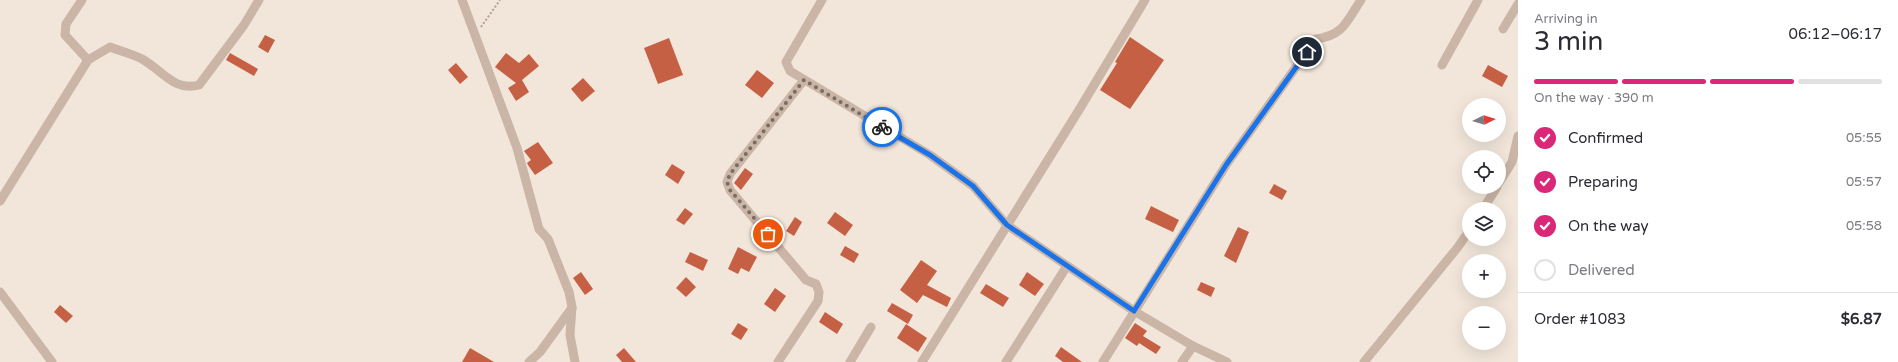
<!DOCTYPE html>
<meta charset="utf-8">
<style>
:root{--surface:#fff;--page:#f2f2f3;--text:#2b2b33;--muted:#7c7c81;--line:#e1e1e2;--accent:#db2777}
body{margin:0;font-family:"Varela Round",sans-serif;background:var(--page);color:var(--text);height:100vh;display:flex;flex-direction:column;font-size:15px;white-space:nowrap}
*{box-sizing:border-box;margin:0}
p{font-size:13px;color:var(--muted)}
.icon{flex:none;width:22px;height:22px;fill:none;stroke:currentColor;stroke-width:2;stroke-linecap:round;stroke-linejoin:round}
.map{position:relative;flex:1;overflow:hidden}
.details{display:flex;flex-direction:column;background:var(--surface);width:380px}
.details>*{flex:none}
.needle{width:26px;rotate:85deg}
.controls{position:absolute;left:1462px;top:98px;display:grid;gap:8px}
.controls a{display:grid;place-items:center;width:44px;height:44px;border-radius:50%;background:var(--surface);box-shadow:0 4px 16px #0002;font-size:20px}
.pin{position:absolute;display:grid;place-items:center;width:34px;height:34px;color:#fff;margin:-17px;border:2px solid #fff;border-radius:50%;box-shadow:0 1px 4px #0007}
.courier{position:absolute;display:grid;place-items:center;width:40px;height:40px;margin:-20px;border:3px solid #1a73e8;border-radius:50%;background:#fff;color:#222;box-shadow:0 1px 5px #0007}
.overview em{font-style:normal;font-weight:600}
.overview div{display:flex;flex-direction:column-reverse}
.overview{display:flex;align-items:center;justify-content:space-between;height:68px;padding:0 16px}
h1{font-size:26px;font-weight:600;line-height:30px}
.bar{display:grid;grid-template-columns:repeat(4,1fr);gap:6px 4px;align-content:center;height:48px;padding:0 16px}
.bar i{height:5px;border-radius:3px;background:var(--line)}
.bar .active{background:var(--accent)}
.bar p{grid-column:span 4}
.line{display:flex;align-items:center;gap:10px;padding:0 16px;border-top:1px solid var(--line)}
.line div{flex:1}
ol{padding:0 16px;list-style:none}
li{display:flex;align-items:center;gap:12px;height:44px}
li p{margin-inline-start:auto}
li .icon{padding:4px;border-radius:50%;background:var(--accent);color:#fff;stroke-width:4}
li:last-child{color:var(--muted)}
li i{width:22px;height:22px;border:2px solid var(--line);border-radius:50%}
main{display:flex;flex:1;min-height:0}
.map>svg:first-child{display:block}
.building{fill:#c66044}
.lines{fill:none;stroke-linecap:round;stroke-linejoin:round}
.path{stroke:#b59f90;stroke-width:2;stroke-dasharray:2 2;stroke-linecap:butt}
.minor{stroke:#cab5a6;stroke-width:9}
.done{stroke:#786c66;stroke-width:4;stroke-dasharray:0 7.2}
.route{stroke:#1a73e8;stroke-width:5}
</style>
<main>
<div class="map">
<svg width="1518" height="362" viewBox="0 0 1518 362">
<rect width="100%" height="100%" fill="#f2e6da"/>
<g class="building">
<path d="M 265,35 L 275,40 L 268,53 L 258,47 Z"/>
<path d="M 1130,37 L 1164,60 L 1130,109 L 1100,90 L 1117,63 L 1115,62 Z"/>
<path d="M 669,38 L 683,75 L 658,84 L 644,48 Z"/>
<path d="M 230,53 L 258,69 L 254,76 L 226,60 Z"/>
<path d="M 506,53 L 519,63 L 529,54 L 539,66 L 522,80 L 529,92 L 516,101 L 508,88 L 516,83 L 495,67 Z"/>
<path d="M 456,63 L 468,77 L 460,84 L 448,70 Z"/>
<path d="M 1488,65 L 1508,76 L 1502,87 L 1482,76 Z"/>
<path d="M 757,70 L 774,83 L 762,98 L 745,85 Z"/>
<path d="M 583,78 L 595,91 L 582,102 L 571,89 Z"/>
<path d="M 538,142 L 553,163 L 535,175 L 528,165 L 527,163 L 531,160 L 524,151 Z"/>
<path d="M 672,164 L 685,172 L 678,184 L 665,175 Z"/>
<path d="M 745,168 L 753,174 L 741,190 L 734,183 Z"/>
<path d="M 1274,184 L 1287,191 L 1282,200 L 1269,193 Z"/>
<path d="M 1151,206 L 1179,220 L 1173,232 L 1145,219 Z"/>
<path d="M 685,208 L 693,214 L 684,225 L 676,220 Z"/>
<path d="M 835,212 L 853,225 L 845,236 L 827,223 Z"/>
<path d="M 795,217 L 802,222 L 794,236 L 786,231 Z"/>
<path d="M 1238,227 L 1249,232 L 1236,263 L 1224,256 Z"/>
<path d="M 845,246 L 859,254 L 854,263 L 840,255 Z"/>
<path d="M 738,247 L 757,257 L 749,272 L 741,268 L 738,274 L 728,269 Z"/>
<path d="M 690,252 L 708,260 L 703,271 L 685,262 Z"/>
<path d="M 921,260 L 937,271 L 927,285 L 951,298 L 947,307 L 923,295 L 917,303 L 900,290 Z"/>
<path d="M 581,272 L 593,289 L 585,295 L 573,278 Z"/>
<path d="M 1027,272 L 1044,284 L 1035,296 L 1019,285 Z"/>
<path d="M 686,277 L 696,287 L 686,297 L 676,288 Z"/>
<path d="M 1201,282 L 1215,288 L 1211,297 L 1197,290 Z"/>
<path d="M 986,284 L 1009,298 L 1003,307 L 980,293 Z"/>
<path d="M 775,288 L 786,296 L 775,312 L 764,304 Z"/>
<path d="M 892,303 L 913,315 L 908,324 L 887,311 Z"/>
<path d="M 60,305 L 73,316 L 66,323 L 54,312 Z"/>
<path d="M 825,312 L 843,324 L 837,334 L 819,322 Z"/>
<path d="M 738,323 L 748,329 L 741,340 L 731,334 Z"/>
<path d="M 1135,323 L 1147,331 L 1143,336 L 1161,347 L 1156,354 L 1139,343 L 1137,346 L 1125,338 Z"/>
<path d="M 906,324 L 927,338 L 918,352 L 897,338 Z"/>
<path d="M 1061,347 L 1082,362 L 1063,362 L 1055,356 Z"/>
<path d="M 470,348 L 494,362 L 462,362 Z"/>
<path d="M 624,348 L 636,362 L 622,362 L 616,355 Z"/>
</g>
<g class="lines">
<path class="path" d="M 481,27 L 500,0"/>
<g class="minor">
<path d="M 82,0 L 66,24 L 65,35 L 88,60"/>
<path d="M 462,0 L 517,148 L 539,229 L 548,239 L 569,292 L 572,307 L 570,335 L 575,362"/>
<path d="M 822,0 L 786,62 L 790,71 L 930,155 L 973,186 L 1007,225 L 1134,311 L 1193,346 L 1227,362"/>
<path d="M 1503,29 L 1518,4"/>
<path d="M 1442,65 L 1478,0"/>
<path d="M 1499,183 L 1512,162 L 1518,136"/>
<path d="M 0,201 L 88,60 L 110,47 C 120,51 132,54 142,59 C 162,70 174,92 199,85 L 244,25 L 259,0"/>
<path d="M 1483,209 L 1497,187"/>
<path d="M 0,292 L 52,362"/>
<path d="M 529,362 L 540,352 L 572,308"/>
<path d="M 778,362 L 818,301 L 819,292 L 816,284 L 806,280 L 730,190 L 727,182 L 730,174 L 804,80"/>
<path d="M 850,362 L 871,327"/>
<path d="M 922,362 L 1079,110 L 1145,0"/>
<path d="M 1006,362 L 1067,266"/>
<path d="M 1103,362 L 1226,165 L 1316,39 C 1344,35 1346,22 1361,0"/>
<path d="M 1182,362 L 1193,346"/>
<path d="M 1364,362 L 1458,247 L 1469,231"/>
</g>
</g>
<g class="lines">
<path class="done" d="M 768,234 L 730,190 L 727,182 L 730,174 L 804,80 L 882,127"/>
<path class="route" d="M 882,127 L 930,155 L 973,186 L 1007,225 L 1134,311 L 1226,165 L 1307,52"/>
</g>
</svg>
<div class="controls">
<a><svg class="needle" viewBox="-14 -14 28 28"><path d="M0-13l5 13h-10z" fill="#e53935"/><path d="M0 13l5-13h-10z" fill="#7c7c81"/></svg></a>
<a><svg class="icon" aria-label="locate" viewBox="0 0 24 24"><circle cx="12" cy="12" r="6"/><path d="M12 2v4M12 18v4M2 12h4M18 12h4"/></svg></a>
<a><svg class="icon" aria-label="layers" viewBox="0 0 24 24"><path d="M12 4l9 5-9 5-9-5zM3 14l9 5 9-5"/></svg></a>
<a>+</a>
<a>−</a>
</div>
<div class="pin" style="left:768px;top:234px;background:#ea580c"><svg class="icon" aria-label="bag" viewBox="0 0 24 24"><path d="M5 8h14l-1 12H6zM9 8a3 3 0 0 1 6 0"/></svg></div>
<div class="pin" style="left:1307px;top:52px;background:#1f2937"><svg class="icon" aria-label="home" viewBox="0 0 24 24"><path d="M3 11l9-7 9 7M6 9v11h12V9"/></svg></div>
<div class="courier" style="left:882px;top:127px"><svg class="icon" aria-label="bike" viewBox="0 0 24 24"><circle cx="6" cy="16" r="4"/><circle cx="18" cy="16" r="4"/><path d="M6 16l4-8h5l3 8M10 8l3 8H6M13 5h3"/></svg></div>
</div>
<section class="details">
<div class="overview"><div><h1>3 min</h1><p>Arriving in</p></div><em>06:12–06:17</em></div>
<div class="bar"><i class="active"></i><i class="active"></i><i class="active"></i><i></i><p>On the way · 390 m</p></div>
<ol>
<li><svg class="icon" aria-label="check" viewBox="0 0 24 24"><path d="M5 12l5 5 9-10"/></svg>Confirmed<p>05:55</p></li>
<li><svg class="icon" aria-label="check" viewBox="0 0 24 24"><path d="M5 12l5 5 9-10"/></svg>Preparing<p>05:57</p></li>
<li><svg class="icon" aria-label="check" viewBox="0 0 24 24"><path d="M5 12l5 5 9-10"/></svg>On the way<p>05:58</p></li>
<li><i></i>Delivered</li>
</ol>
<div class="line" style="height:52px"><div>Order #1083</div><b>$6.87</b></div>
</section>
</main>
